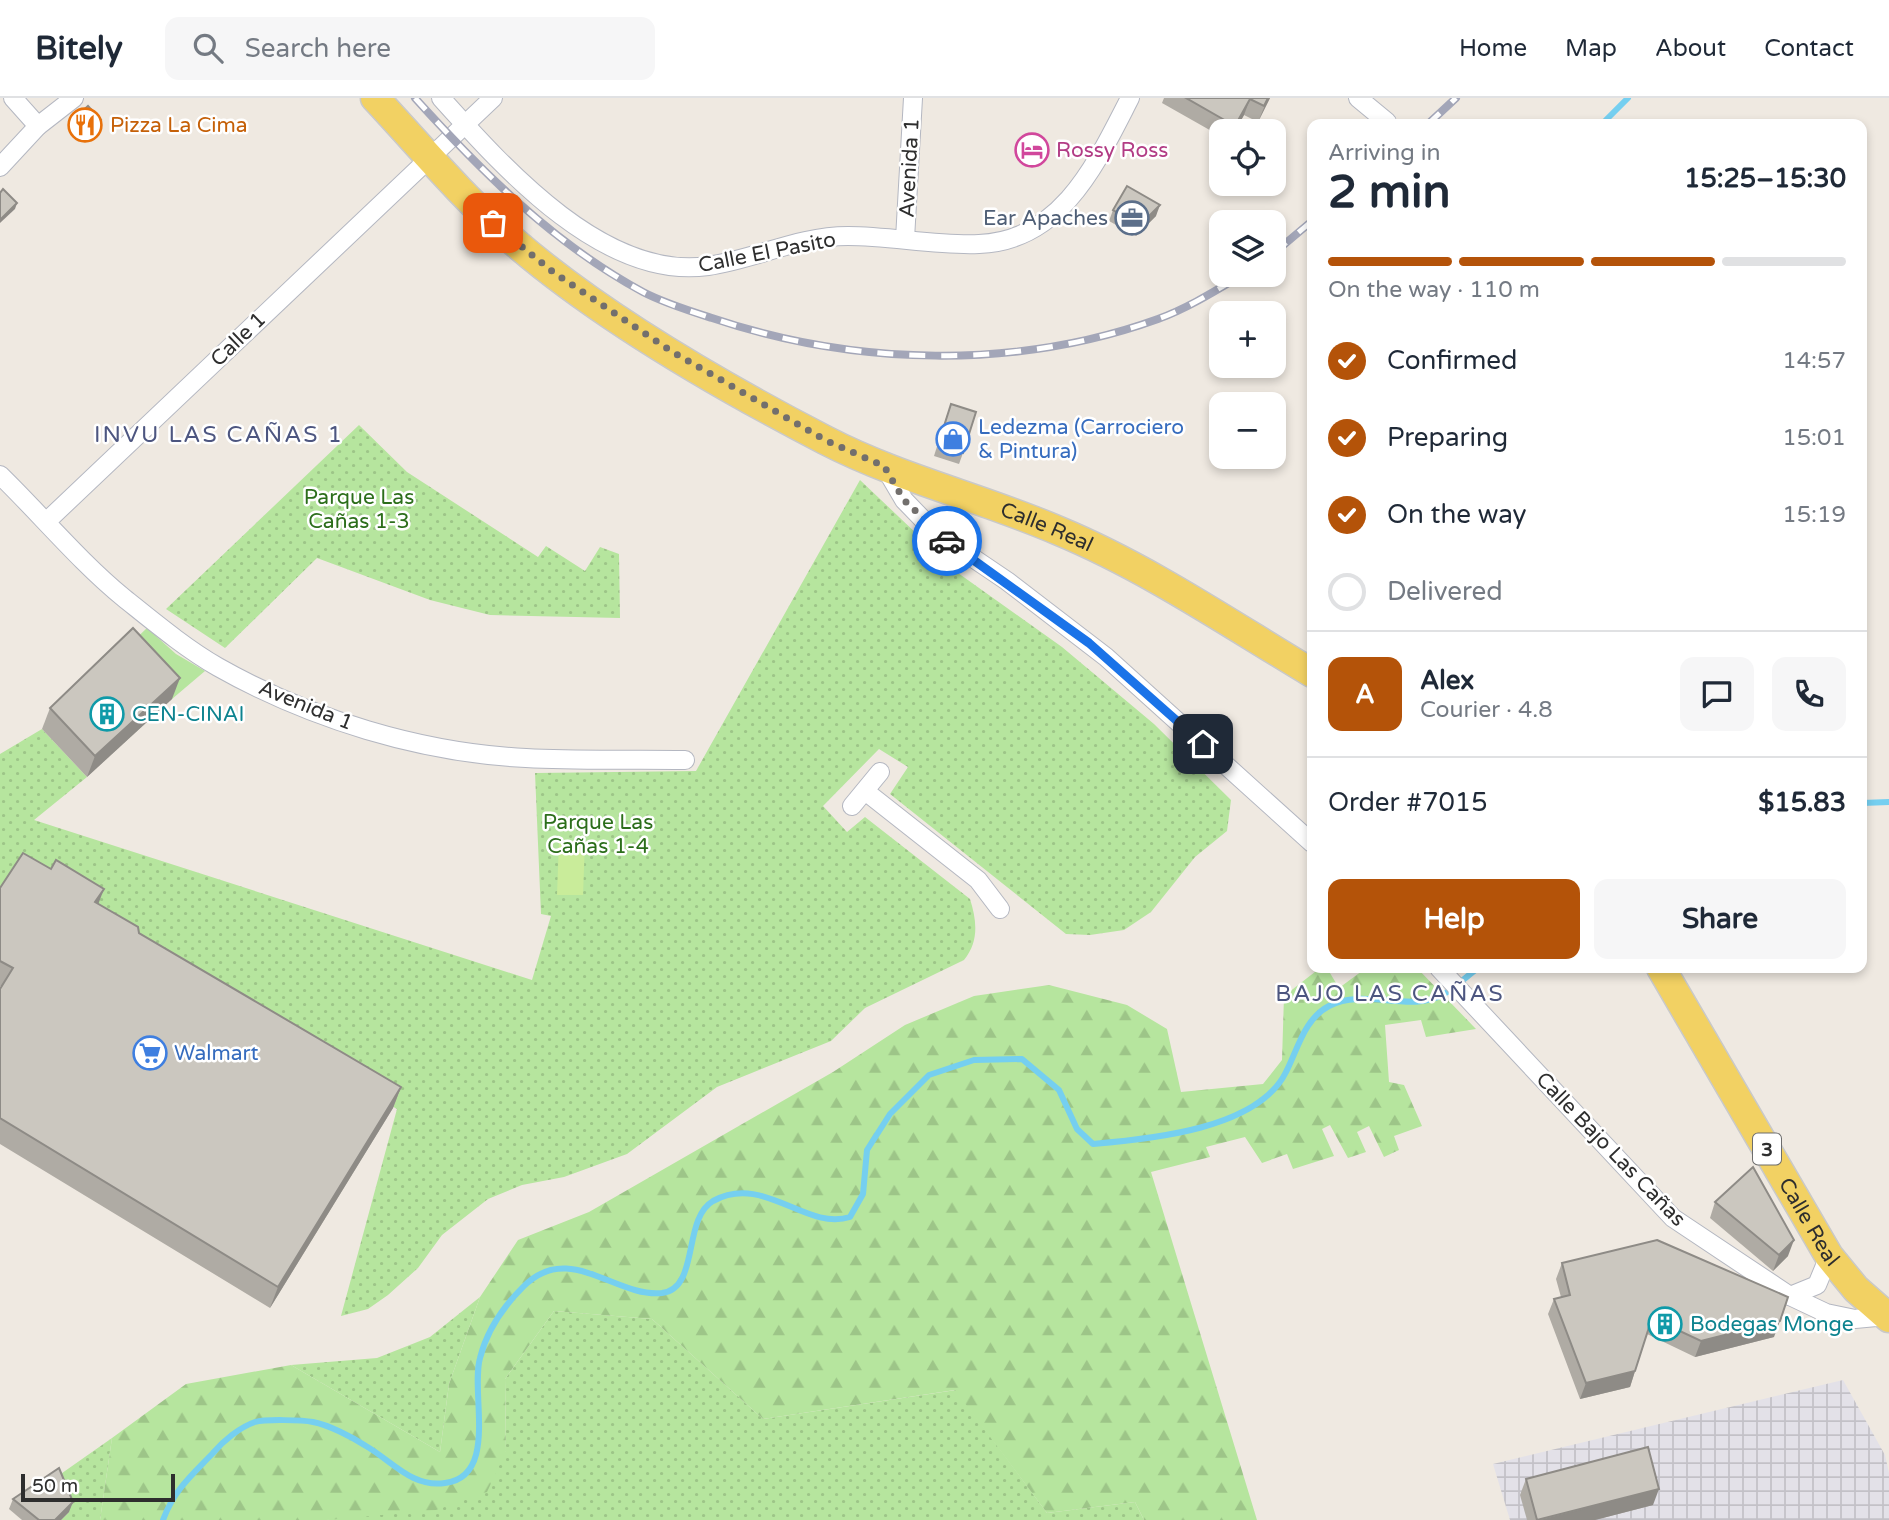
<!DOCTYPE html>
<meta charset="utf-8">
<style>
:root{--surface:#fff;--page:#f6f6f7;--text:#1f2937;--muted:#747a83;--line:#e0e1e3;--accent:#b45309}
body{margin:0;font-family:"Varela Round",sans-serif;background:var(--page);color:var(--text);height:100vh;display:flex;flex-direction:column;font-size:26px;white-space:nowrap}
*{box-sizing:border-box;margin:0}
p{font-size:23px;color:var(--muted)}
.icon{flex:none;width:38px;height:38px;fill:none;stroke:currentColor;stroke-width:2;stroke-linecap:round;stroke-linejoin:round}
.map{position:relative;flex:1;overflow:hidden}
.sheet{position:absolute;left:1307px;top:21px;width:560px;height:854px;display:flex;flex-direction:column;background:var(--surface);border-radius:14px;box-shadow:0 4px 10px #0003}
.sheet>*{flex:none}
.buttons{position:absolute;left:1209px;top:21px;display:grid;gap:14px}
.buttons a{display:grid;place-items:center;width:77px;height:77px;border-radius:14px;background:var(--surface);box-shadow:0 4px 10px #0003;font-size:35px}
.scale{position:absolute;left:21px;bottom:18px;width:154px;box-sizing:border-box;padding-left:7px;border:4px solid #2e2e2e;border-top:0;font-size:19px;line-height:24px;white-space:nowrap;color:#2e2e2e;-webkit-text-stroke:5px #fff;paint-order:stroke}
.pin{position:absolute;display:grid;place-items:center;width:60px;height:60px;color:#fff;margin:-30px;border-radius:14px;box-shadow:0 4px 10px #0006}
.courier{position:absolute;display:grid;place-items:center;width:70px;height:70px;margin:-35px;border:5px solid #1a73e8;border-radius:50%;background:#fff;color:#222;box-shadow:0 2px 9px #0007}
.head em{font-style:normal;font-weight:700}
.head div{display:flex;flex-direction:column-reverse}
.head{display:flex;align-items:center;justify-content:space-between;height:119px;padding:0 21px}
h1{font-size:46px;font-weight:700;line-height:52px}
.bar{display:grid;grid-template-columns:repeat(4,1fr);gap:10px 7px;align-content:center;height:84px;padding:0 21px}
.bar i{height:9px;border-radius:5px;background:var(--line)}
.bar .selected{background:var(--accent)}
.bar p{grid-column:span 4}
.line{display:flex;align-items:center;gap:18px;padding:0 21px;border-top:2px solid var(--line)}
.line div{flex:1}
.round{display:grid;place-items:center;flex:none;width:74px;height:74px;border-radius:14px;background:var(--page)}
ol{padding:0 21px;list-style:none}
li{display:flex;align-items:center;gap:21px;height:77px}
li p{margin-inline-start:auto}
li .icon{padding:7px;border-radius:50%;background:var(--accent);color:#fff;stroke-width:4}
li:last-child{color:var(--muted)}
li i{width:38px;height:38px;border:4px solid var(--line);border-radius:50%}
.cta{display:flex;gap:14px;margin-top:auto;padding:14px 21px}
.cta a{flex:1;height:80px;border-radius:14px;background:var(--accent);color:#fff;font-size:28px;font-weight:700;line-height:80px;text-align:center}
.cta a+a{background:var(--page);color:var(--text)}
header{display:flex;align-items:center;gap:42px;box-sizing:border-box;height:98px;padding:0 35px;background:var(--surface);border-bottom:2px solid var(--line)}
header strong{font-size:33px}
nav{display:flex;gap:38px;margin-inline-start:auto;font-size:24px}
.search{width:490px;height:63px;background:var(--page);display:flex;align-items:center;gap:18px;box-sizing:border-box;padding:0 24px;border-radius:14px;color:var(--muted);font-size:26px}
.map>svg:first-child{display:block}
.industrial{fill:url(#industrial-grid)}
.grass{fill:url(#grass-dots)}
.forest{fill:url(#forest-firs)}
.garden{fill:#b6e59e}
.pitch{fill:#c9ec9a}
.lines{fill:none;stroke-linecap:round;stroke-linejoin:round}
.stream{stroke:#75cff0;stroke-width:6}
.street-casing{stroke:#b4b7c1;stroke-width:20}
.primary-casing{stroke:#c9c9c9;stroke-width:31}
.street{stroke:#fff;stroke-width:18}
.primary{stroke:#f2d163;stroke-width:28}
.rail-casing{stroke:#a3a6b8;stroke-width:8}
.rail{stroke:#fff;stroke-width:5;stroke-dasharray:16;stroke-linecap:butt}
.wall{fill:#afaba4}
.shaded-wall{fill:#8e8b86}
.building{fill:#cbc7bf;stroke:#8e8b86;stroke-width:2}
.done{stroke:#726f6d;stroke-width:7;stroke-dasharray:0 12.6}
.route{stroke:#1a73e8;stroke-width:9}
.labels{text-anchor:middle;stroke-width:5;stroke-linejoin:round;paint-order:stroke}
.shield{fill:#fff;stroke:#6d6d6d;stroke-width:2}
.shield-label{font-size:19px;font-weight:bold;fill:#2e2e2e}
.food-label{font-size:21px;fill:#c56008;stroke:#fff;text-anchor:start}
.hotel-label{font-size:21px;fill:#b23c85;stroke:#fff;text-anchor:start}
.street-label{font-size:21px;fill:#2e2e2e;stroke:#fff}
.service-label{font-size:21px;fill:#4e5e75;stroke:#fff;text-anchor:end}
.shop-label{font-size:21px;fill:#366cbe;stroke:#fff;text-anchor:start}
.park-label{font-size:21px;fill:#2c6e1b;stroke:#fff}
.culture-label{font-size:21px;fill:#0d838f;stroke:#fff;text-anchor:start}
.neighbourhood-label{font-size:23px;letter-spacing:2px;fill:#4d5680;stroke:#fff}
</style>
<header>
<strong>Bitely</strong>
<div class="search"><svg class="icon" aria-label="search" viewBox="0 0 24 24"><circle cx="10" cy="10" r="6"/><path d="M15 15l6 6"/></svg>Search here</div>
<nav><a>Home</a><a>Map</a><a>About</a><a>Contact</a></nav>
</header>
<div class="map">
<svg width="1889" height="1422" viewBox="0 0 1889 1422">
<defs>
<pattern id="industrial-grid" width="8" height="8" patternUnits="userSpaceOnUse" patternTransform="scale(1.75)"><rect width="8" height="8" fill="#e3e1e8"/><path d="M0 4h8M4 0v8" fill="none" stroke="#c3c1c7"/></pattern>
<pattern id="grass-dots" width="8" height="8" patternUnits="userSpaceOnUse" patternTransform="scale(1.75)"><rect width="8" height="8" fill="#b6e59e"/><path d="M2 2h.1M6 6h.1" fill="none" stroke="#9dc588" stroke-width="1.8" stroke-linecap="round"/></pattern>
<pattern id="forest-firs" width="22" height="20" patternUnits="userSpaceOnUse" patternTransform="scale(1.75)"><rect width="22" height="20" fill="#b6e59e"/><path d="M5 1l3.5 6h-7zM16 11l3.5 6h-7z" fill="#9dc588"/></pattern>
</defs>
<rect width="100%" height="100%" fill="#efe9e1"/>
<path class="industrial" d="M 1843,1282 L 1885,1357 L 1889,1375 L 1889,1422 L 1510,1422 L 1493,1366 Z"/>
<g class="grass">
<path d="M 359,327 L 407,374 L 538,459 L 546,448 L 585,473 L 600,449 L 619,456 L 620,520 L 490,517 L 430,502 L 317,460 L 225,550 L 166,511 Z"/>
<path d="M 860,382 L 958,475 L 1062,549 L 1154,626 L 1231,702 L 1227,733 L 1195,759 L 1151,814 L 1124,832 L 1090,837 L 1066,836 L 890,696 L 908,669 L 879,651 L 823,708 L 847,734 L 865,719 L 970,801 C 977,823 979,844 964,862 L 865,910 L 831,943 L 717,989 L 627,1056 L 564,1079 L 522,1087 L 488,1101 L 442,1137 L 418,1170 L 388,1197 L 368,1211 L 341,1218 L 397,1011 L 131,856 L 0,799 L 0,656 L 42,631 L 87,679 L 34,722 L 532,882 L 551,818 L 541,816 L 535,675 L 696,673 Z"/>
<path d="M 480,1199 L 449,1286 L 440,1354 L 291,1267 L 377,1260 L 430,1239 Z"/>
<path d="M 554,1213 L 652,1221 L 763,1321 L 956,1292 L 1047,1415 L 1135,1404 L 1144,1422 L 327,1422 L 506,1353 L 505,1281 Z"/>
<path d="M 112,1340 L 100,1422 L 61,1422 L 69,1414 L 55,1380 Z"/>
</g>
<path class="forest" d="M 1320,870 L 1327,870 L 1339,890 L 1366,870 L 1417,870 L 1476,931 L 1426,939 L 1421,922 L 1385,927 L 1389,984 L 1404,987 L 1422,1028 L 1394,1038 L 1399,1052 L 1384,1059 L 1369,1028 L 1357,1034 L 1366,1054 L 1348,1060 L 1330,1027 L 1322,1031 L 1334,1058 L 1293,1071 L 1287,1056 L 1262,1065 L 1245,1039 L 1206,1049 L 1210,1059 L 1151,1074 L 1257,1422 L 1144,1422 L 1135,1404 L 1047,1415 L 955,1292 L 763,1321 L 652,1221 L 554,1213 L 505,1281 L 506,1353 L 487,1394 L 436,1412 L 327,1422 L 100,1422 L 112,1340 L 186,1286 L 291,1267 L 440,1354 L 449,1286 L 480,1199 L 518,1142 L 589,1114 L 833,974 L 905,927 L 974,898 L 1049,887 L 1127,907 L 1167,931 L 1181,994 L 1263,986 L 1282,962 L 1284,898 Z"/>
<path class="garden" d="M 147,530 L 176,556 L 205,573 L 172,601 L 125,551 Z"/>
<path class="pitch" d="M 559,743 L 585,743 L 583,797 L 557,797 Z"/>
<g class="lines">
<g class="stream">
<path d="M 1602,26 L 1628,0"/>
<path d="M 1862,705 L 1889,704"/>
<path d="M 163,1422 C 174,1392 191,1378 213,1355 C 223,1343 240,1329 255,1324 C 265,1321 303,1322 313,1324 C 329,1327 352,1339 366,1348 C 392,1363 412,1390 445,1385 C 499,1378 470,1295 480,1260 C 487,1232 503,1209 523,1189 C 569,1142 615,1200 662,1195 C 700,1190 682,1121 713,1103 C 764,1075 805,1133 850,1119 L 863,1096 L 867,1052 L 890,1016 L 929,977 L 974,962 L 1022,961 L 1059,992 L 1077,1031 L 1093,1046 C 1151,1041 1258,1031 1286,974 C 1298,951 1304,921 1329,908 C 1365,889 1410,916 1444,896 C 1456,889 1467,878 1478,870"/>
</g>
<defs>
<g id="street">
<path d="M 13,0 L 38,28"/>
<path d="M 441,0 C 504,70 604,183 708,168 C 756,161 798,138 848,138 C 891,138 936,148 979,146 C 1062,143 1097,64 1130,0"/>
<path d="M 1358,0 L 1387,24"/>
<path d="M 0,69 L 38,28 L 74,0"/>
<path d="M 905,141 L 913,0"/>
<path d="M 884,368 L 904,402 L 936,435 L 1007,483 L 1106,559 L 1312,745"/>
<path d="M 0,377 C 41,417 80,464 124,500 C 154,524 185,550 218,569 C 310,621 421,655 526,660 C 579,663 632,661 685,662"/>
<path d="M 47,423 L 493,0"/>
<path d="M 865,693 L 978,782 L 1000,811"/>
<path d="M 852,708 L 880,674"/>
<path d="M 1439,870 L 1673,1120 L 1790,1198 L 1826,1215 L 1855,1221 L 1887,1218"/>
<path d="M 1790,1198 L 1817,1187 L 1829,1158"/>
</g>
<g id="primary">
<path id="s1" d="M 375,0 C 419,47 462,99 511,141 C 599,218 721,288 825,342 C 900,381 983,400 1059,433 C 1148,470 1230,526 1312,575"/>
<path id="s2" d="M 1661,870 L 1829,1158 L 1856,1191 L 1889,1220"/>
</g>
</defs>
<use href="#street" class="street-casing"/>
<use href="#primary" class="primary-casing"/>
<use href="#street" class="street"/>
<use href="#primary" class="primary"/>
<defs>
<g id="rail">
<path d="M 415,0 C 482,74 554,146 643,194 C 664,205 690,213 712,220 C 854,268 1017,272 1158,221 C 1188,210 1215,193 1242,177"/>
<path d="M 1428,26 L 1456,0"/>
<path d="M 1274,155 L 1312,123"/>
</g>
</defs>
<use href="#rail" class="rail-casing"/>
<use href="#rail" class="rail"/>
</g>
<g class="wall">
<path d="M 1164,0 L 1270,0 L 1258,24 L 1244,17 L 1235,33 L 1222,33 L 1222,39 L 1162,5 Z"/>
<path d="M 74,21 L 99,28 L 85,40 L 72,26 Z"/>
<path d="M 1113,112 L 1156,118 L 1136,138 L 1109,123 Z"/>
<path d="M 947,317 L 963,355 L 959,366 L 934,358 Z"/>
<path d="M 172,601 L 87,679 L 42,631 L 50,610 Z"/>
<path d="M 0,790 L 99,806 L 139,835 L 401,989 L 393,1010 L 270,1210 L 0,1046 L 0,891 L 2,889 L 0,888 Z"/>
<path d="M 1715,1104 L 1788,1158 L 1773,1173 L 1710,1120 Z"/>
<path d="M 1562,1165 L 1774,1239 L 1695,1259 L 1647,1236 L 1630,1289 L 1580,1301 L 1548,1216 L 1554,1201 L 1561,1199 L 1556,1181 Z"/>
<path d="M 1526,1381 L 1653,1407 L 1595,1422 L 1527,1422 L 1520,1397 Z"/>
<path d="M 13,1401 L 69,1414 L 61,1422 L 22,1422 L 9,1411 Z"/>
</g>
<g class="shaded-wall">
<path d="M 1268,0 L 1270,0 L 1258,24 Z"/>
<path d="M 1250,1 L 1244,17 L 1235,33 L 1233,33 Z"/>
<path d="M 101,22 L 99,28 L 85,40 L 87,35 Z"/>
<path d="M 17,105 L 15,111 L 0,125 L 0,122 Z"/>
<path d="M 1160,107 L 1156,118 L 1136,138 L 1140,127 Z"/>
<path d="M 180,580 L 172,601 L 87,679 L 95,658 Z"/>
<path d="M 104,791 L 96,812 L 95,804 Z"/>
<path d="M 401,989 L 393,1010 L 270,1210 L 278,1189 Z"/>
<path d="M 1794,1142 L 1788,1158 L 1773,1173 L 1779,1157 Z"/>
<path d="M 1780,1223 L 1774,1239 L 1695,1259 L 1701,1243 Z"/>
<path d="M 1635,1273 L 1630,1289 L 1580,1301 L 1586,1285 Z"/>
<path d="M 1659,1391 L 1653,1407 L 1595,1422 L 1540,1422 Z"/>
<path d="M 73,1404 L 69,1414 L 61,1422 L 55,1422 Z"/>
</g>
<g class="building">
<path d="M 1186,0 L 1268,0 L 1264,8 L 1250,1 L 1235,28 Z"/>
<path d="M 88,8 L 101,22 L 87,35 L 74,21 Z"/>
<path d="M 1127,88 L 1160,107 L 1140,127 L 1113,112 Z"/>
<path d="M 3,91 L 17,105 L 0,122 L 0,95 Z"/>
<path d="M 951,306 L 976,314 L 963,355 L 938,347 Z"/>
<path d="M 133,530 L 180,580 L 95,658 L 50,610 Z"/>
<path d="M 23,755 L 51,771 L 56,762 L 104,791 L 95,804 L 138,829 L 139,835 L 401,989 L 278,1189 L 0,1020 L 0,891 L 13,870 L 0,863 L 0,790 Z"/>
<path d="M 1753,1069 L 1794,1142 L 1779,1157 L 1715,1104 Z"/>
<path d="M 1657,1142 L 1788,1199 L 1780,1223 L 1701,1243 L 1652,1220 L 1635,1273 L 1586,1285 L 1554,1201 L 1570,1197 L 1562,1165 Z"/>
<path d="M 1648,1349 L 1659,1391 L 1537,1422 L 1526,1381 Z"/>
<path d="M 59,1370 L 73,1404 L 55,1422 L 39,1422 L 13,1401 Z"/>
</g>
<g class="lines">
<path class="done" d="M 493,125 L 553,174 L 671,253 L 827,343 L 884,368 L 904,402 L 947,443"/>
<path class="route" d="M 947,443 L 1089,545 L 1203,646"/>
</g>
<defs>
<symbol id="restaurant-ring" viewBox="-11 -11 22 22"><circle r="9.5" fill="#fff" stroke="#e8710a" stroke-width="1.5"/><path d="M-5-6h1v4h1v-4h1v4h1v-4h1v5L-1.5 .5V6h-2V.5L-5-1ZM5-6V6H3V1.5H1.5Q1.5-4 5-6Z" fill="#e8710a"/></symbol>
<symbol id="hotel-ring" viewBox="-11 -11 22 22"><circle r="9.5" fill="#fff" stroke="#d1479c" stroke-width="1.5"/><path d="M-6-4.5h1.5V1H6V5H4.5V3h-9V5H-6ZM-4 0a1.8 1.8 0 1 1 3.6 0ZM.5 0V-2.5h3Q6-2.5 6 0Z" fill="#d1479c"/></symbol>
<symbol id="office-ring" viewBox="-11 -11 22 22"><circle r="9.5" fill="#fff" stroke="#5c6f8a" stroke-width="1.5"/><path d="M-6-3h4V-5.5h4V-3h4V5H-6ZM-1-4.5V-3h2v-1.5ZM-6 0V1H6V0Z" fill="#5c6f8a"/></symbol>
<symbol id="shop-ring" viewBox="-11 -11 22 22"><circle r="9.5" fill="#fff" stroke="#3f7fe0" stroke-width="1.5"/><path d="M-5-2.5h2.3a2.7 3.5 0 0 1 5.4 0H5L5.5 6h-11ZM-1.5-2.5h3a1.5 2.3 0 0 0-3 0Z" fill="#3f7fe0"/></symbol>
<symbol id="building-ring" viewBox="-11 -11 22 22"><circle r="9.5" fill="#fff" stroke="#0f9aa8" stroke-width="1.5"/><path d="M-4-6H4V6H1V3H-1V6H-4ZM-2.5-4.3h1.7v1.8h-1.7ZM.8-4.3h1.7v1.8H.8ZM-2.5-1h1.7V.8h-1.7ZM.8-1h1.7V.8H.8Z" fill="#0f9aa8"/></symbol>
<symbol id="supermarket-ring" viewBox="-11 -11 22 22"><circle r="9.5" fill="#fff" stroke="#3f7fe0" stroke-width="1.5"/><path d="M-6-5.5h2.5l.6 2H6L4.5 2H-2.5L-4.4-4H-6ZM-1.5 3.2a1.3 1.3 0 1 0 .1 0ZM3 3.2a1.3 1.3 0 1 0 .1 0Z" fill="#3f7fe0"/></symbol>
</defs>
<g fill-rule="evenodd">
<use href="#restaurant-ring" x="66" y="8" width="38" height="38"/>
<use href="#hotel-ring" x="1013" y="33" width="38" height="38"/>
<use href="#office-ring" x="1113" y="101" width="38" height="38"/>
<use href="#shop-ring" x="934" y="322" width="38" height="38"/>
<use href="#building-ring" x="88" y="597" width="38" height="38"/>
<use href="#supermarket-ring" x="131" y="936" width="38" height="38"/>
<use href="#building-ring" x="1646" y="1207" width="38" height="38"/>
</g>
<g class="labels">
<rect class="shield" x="1753" y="1035.5" width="28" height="31" rx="5"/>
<g class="shield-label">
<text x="1767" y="1058">3</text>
</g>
<g class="food-label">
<text x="110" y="34">Pizza La Cima</text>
</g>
<g class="hotel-label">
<text x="1056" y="59">Rossy Ross</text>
</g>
<g class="street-label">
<text transform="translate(909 70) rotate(-87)" y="7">Avenida 1</text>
<text transform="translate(767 154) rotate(-11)" y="7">Calle El Pasito</text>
<text transform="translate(238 241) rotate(-44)" y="7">Calle 1</text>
<text dy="7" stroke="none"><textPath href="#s1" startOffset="808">Calle Real</textPath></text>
<text transform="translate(306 607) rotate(22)" y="7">Avenida 1</text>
<text transform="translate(1611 1051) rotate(46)" y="7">Calle Bajo Las Cañas</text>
<text dy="7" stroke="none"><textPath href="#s2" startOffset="294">Calle Real</textPath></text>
</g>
<g class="service-label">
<text x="1108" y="127">Ear Apaches</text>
</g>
<g class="shop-label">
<text x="978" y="336">Ledezma (Carrociero<tspan x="978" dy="24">&amp; Pintura)</tspan></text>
<text x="174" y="962">Walmart</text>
</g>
<g class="park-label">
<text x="359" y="406">Parque Las<tspan x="359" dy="24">Cañas 1-3</tspan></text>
<text x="598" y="731">Parque Las<tspan x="598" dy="24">Cañas 1-4</tspan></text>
</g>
<g class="culture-label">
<text x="132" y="623">CEN-CINAI</text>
<text x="1690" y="1233">Bodegas Monge</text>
</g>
<g class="neighbourhood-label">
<text x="219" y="344">INVU LAS CAÑAS 1</text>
<text x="1390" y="903">BAJO LAS CAÑAS</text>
</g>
</g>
</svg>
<div class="buttons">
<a><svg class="icon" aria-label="locate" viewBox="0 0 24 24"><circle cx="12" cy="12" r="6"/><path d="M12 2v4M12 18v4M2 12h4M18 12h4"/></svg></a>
<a><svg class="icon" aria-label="layers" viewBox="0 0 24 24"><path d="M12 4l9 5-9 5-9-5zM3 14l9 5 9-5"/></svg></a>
<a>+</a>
<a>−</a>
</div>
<div class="scale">50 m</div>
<div class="pin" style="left:493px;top:125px;background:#ea580c"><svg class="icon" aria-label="bag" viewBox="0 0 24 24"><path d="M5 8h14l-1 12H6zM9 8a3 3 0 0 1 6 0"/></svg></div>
<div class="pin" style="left:1203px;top:646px;background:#1f2937"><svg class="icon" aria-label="home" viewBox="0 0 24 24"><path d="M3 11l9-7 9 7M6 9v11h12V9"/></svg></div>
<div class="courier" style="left:947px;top:443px"><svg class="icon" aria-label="car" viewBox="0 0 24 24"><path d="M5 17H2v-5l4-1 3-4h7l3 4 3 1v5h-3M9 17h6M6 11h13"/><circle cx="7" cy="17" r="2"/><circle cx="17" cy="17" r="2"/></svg></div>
<section class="sheet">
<div class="head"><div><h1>2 min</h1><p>Arriving in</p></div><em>15:25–15:30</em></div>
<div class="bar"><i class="selected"></i><i class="selected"></i><i class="selected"></i><i></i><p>On the way · 110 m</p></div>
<ol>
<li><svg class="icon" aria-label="check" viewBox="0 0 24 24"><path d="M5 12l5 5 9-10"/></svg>Confirmed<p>14:57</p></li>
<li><svg class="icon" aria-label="check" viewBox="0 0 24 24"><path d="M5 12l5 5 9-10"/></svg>Preparing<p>15:01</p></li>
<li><svg class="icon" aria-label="check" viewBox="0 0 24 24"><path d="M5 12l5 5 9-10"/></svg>On the way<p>15:19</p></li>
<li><i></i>Delivered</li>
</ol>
<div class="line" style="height:126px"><b class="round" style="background:var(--accent);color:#fff">A</b><div><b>Alex</b><p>Courier · 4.8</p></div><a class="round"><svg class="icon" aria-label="chat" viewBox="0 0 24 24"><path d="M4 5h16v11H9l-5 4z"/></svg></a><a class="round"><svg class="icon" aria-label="phone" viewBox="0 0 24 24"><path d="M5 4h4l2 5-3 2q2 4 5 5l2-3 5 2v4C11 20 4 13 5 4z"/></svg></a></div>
<div class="line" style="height:91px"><div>Order #7015</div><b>$15.83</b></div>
<div class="cta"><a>Help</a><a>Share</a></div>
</section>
</div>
